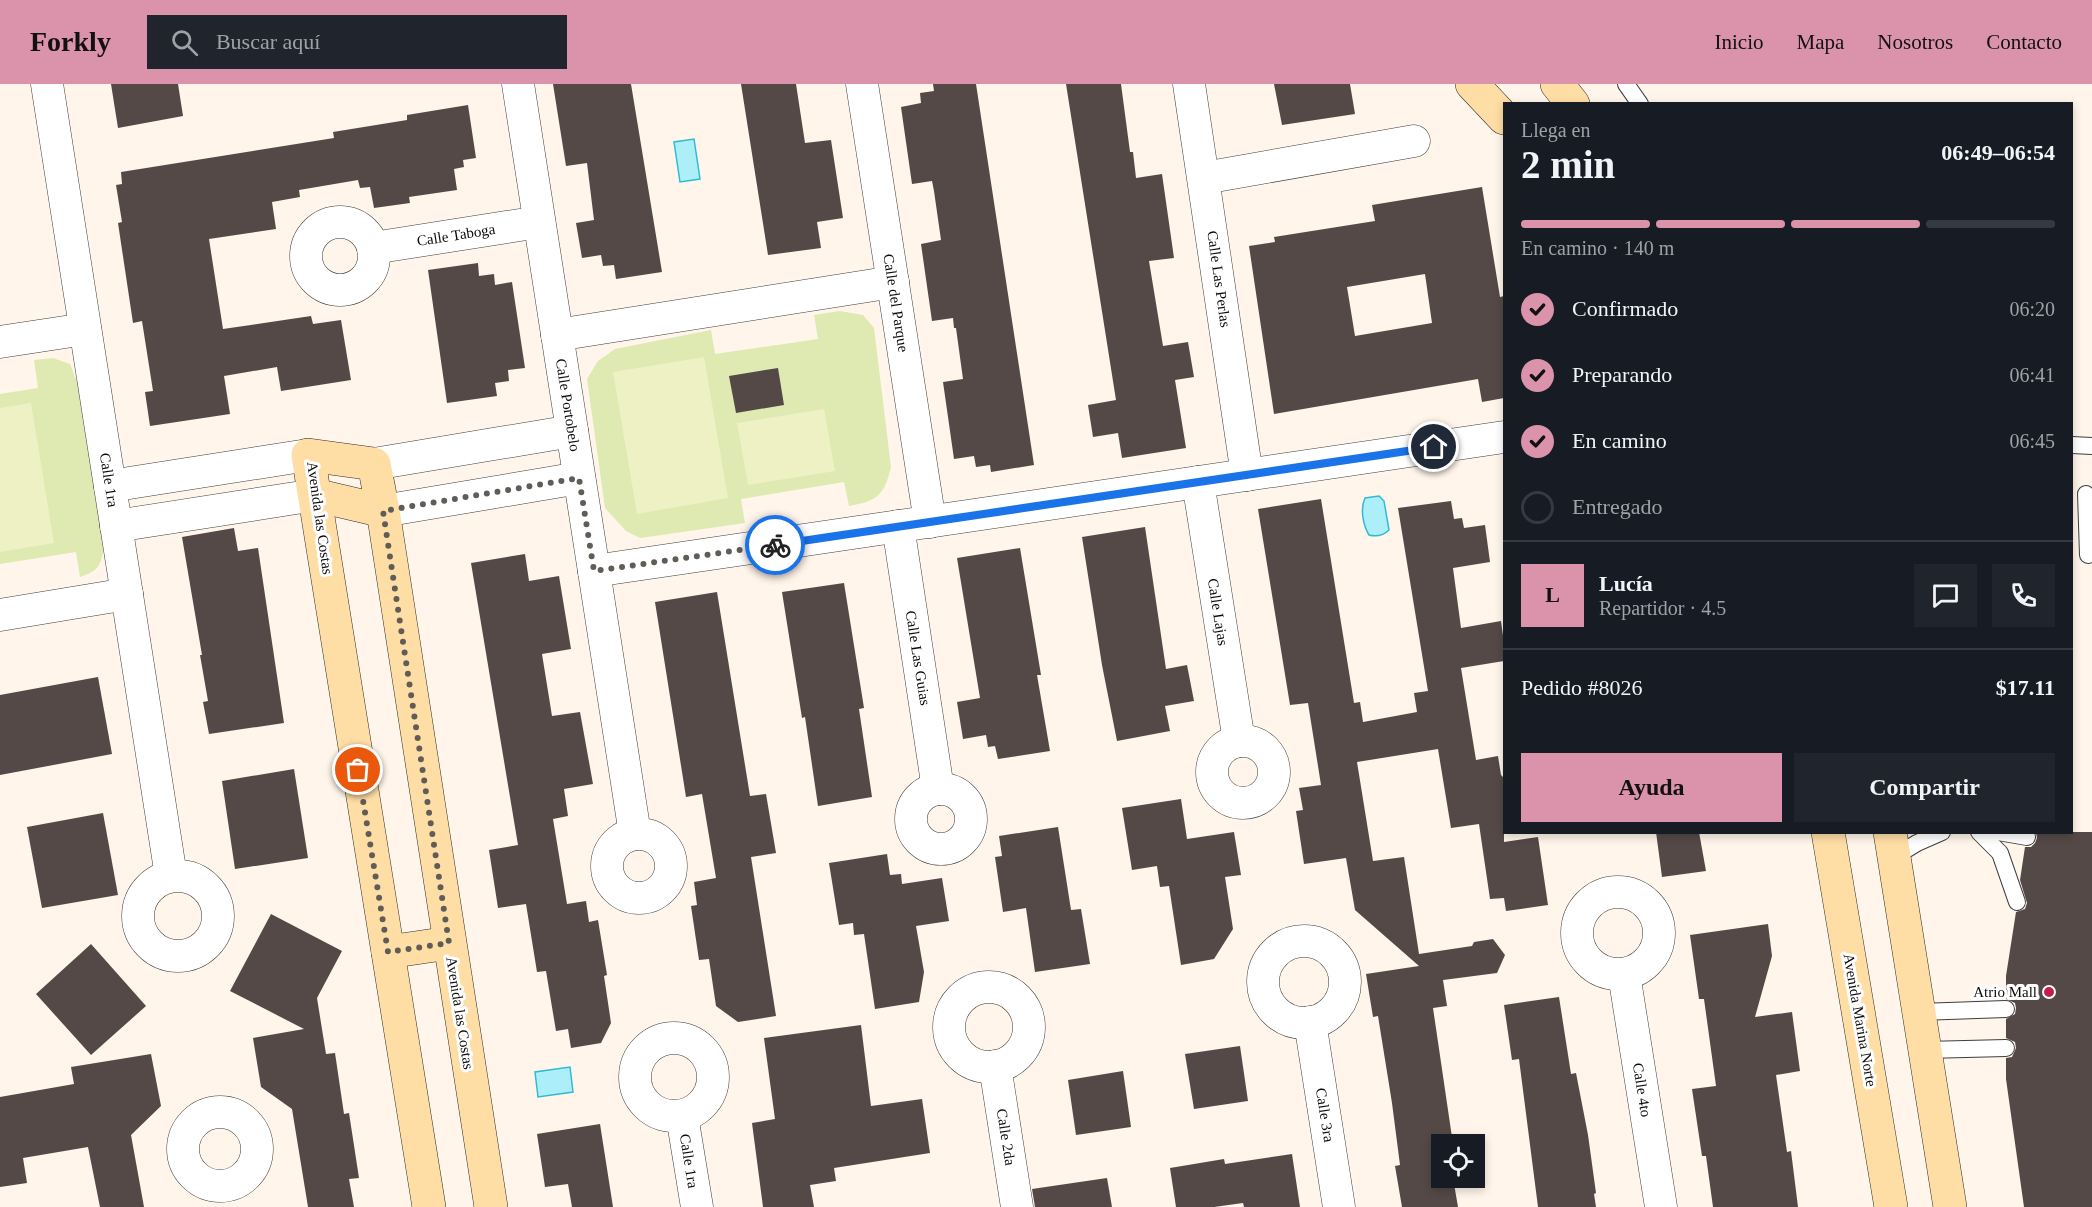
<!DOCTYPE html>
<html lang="es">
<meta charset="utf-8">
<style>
:root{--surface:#171b24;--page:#20242c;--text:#f1f3f6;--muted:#9ea1a6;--line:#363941;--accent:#db93ab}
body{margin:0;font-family:Georgia,serif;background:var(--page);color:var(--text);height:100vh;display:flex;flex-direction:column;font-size:22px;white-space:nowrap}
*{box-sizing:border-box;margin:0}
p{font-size:20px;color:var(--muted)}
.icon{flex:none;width:33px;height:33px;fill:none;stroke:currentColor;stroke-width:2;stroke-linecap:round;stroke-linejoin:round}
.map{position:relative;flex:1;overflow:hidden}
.sheet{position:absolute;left:1503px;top:18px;width:570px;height:732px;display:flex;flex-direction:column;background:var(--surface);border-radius:0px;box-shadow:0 3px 9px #0003}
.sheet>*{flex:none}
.fabs{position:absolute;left:1431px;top:1050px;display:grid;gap:12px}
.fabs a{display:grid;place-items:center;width:54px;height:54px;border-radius:0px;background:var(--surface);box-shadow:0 3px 9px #0003;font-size:30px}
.pin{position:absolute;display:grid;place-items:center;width:51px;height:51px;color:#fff;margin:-26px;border:3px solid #fff;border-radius:50%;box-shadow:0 2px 6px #0007}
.courier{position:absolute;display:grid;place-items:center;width:60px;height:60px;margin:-30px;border:4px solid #1a73e8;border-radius:50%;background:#fff;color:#222;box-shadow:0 2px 8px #0007}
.head em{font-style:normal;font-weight:700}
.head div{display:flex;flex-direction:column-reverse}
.head{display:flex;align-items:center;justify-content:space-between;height:102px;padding:0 18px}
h1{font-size:39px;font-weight:700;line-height:45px}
.bar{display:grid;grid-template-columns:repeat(4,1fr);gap:9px 6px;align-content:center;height:72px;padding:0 18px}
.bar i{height:8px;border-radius:4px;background:var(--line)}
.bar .selected{background:var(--accent)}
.bar p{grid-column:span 4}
.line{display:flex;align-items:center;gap:15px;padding:0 18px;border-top:2px solid var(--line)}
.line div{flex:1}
.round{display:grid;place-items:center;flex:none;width:63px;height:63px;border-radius:0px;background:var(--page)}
ol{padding:0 18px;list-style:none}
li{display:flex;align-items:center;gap:18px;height:66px}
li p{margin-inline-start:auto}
li .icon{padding:6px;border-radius:50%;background:var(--accent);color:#111;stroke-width:4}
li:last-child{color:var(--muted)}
li i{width:33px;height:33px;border:3px solid var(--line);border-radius:50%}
.button{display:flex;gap:12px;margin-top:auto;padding:12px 18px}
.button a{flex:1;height:69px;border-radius:0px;background:var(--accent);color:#111;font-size:24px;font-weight:700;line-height:69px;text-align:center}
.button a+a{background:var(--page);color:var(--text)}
header{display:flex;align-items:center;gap:36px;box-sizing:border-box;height:84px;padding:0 30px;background:var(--accent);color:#111}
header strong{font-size:28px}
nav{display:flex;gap:33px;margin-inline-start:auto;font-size:21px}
.search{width:420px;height:54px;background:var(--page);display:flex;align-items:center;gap:15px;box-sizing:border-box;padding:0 21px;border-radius:0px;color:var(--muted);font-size:22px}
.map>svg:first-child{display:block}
.green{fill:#deeab2}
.pitch{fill:#edf1c4}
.water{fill:#aceff9;stroke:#30bbd3;stroke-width:1.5}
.building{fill:#544947;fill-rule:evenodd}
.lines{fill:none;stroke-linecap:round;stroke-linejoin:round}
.lane-casing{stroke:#3e3e3e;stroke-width:18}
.street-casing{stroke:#3e3e3e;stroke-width:33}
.secondary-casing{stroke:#2d2d2d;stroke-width:34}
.lane{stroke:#fff;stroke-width:16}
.street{stroke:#fff;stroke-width:32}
.secondary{stroke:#ffdea5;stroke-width:33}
.done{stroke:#605d59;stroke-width:6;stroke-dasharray:0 10.8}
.route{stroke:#1a73e8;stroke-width:8}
.poi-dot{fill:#c01e4f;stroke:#fff;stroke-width:2}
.labels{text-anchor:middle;stroke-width:6;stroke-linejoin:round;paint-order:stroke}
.street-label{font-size:15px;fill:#0b0b0b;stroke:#fff}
.poi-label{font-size:15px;fill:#0b0b0b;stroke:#fff;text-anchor:end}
</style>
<header>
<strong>Forkly</strong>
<div class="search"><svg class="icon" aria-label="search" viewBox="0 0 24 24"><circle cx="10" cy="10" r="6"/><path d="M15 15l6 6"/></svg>Buscar aquí</div>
<nav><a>Inicio</a><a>Mapa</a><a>Nosotros</a><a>Contacto</a></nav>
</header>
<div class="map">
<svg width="2092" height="1123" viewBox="0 0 2092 1123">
<rect width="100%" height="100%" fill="#fff5ea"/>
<g class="green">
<path d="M 840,227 L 863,231 L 874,244 L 891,383 C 884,412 877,417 849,422 L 844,398 L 741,415 L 745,439 L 640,454 L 626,447 L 605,424 L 587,295 L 598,277 L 615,265 L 711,246 L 715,270 L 818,255 L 814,231 Z"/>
<path d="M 53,274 L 70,280 L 77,298 L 104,463 C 101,482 98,487 80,493 L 76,468 L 0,480 L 0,310 L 38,304 L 34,276 Z"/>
</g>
<g class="pitch">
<path d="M 704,273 L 728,414 L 637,430 L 613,288 Z"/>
<path d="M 31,319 L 54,459 L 0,468 L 0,324 Z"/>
<path d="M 824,325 L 835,387 L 748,401 L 737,339 Z"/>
</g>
<g class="water">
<path d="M 694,55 L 700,95 L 680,98 L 674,58 Z"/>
<path d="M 1379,412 L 1384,417 L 1389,446 C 1383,452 1377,453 1369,451 C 1363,441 1360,425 1365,414 Z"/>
<path d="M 570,983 L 573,1008 L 538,1013 L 535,988 Z"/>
</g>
<g class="building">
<path d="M 111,0 L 178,0 L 183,32 L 118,44 Z"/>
<path d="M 553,0 L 631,0 L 662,188 L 616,195 L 614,181 L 603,182 L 601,171 L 582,174 L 576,139 L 594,136 L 587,79 L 566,82 Z"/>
<path d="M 741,0 L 796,0 L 805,59 L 831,56 L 843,134 L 817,138 L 821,164 L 768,171 Z"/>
<path d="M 933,0 L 976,0 L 1034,381 L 991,388 L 990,381 L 976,383 L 974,372 L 954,375 L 943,298 L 963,295 L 956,244 L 954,244 L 953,234 L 932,237 L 921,160 L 941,156 L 934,107 L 932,97 L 912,100 L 901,23 L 921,19 L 920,9 L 934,7 Z"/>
<path d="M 1066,0 L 1121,0 L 1130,68 L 1133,68 L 1136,94 L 1162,90 L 1174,174 L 1149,177 L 1163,262 L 1188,258 L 1194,293 L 1175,296 L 1186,364 L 1122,374 L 1118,349 L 1093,353 L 1088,321 L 1116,316 Z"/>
<path d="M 1274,0 L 1350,0 L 1355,30 L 1282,41 Z"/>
<path d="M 468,21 L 476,74 L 463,76 L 464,83 L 454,85 L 457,106 L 409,113 L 410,119 L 374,124 L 370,103 L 360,104 L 358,96 L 299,106 L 300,113 L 272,118 L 276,145 L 209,155 L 223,245 L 311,232 L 313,240 L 341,236 L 351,296 L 281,307 L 277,283 L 224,292 L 230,330 L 150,342 L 145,308 L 153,307 L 142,237 L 133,239 L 118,139 L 122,138 L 116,101 L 122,100 L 121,88 L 334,54 L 333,48 L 407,36 L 407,31 Z"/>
<path d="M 1482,103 L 1500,213 L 1504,212 L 1504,314 L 1482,318 L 1478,295 L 1274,330 L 1249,162 L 1275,158 L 1274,153 L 1375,137 L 1372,121 ZM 1425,190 L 1432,239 L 1355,252 L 1347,203 Z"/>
<path d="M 478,179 L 479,192 L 494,190 L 495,201 L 512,198 L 525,284 L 508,286 L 509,297 L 495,299 L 497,312 L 447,319 L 428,186 Z"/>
<path d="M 778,284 L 784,321 L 736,329 L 729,292 Z"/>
<path d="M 1321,415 L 1354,619 L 1360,618 L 1363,638 L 1417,628 L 1414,609 L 1428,607 L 1398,424 L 1451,417 L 1454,435 L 1462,434 L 1464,444 L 1485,441 L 1490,478 L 1453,484 L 1461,544 L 1501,537 L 1504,559 L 1504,577 L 1461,584 L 1476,676 L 1498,672 L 1501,691 L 1504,694 L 1504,758 L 1538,753 L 1548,821 L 1506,827 L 1504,814 L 1490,815 L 1479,740 L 1451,744 L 1438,665 L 1357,678 L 1373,777 L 1404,773 L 1419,870 L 1472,862 L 1474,858 L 1493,855 L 1505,871 L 1497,889 L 1443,896 L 1447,922 L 1433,924 L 1453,1060 L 1442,1060 L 1442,1094 L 1453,1094 L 1458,1123 L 1402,1123 L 1395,1082 L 1400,1081 L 1392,1019 L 1378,932 L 1373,933 L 1366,890 L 1419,882 L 1355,826 L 1346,774 L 1304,780 L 1296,727 L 1303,726 L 1299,704 L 1321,701 L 1308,619 L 1290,621 L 1258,425 Z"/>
<path d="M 1145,443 L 1166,585 L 1187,581 L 1194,617 L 1165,622 L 1170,647 L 1117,657 L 1102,581 L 1082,453 Z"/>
<path d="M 234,444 L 238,467 L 258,464 L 284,639 L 209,650 L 203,618 L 208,617 L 200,571 L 202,571 L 182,453 Z"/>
<path d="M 1020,464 L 1041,591 L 1037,591 L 1050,667 L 998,675 L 995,662 L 988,663 L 986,651 L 963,655 L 957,618 L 980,614 L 957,474 Z"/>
<path d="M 525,470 L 529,497 L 559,492 L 571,565 L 542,570 L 552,632 L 580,628 L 593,700 L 564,705 L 568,732 L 553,735 L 567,820 L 586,817 L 589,838 L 598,836 L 607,891 L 604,892 L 611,939 L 601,959 L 571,964 L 568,945 L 556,947 L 546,887 L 537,888 L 526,820 L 498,824 L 489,766 L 518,761 L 471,479 Z"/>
<path d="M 844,499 L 864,624 L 859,625 L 872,713 L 818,722 L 805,633 L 802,634 L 782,508 Z"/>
<path d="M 717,508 L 750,712 L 766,710 L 776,769 L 751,773 L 776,932 L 738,938 L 716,922 L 709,875 L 699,876 L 691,822 L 697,821 L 694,798 L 716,794 L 702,710 L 686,713 L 655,518 Z"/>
<path d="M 98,593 L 112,670 L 0,691 L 0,611 Z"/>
<path d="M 294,685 L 308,774 L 235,785 L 222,697 Z"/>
<path d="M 1181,715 L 1187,755 L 1234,748 L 1241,791 L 1225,793 L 1233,845 L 1214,875 L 1181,881 L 1169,802 L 1160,803 L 1157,782 L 1132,786 L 1122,724 Z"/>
<path d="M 103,729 L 118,811 L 42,824 L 27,743 Z"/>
<path d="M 1058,743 L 1071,826 L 1081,825 L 1090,880 L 1035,888 L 1026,824 L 1003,828 L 995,773 L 1002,772 L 999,752 Z"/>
<path d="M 1656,748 L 1699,748 L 1706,787 L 1662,793 Z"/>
<path d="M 2036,748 L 2092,748 L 2092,1123 L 2024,1123 L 2006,995 L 2006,974 L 2012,973 L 2016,964 L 2015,958 L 2006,954 L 2006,935 L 2015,930 L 2016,924 L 2015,919 L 2006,915 L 2006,892 L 2016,828 L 2025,825 L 2027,819 L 2020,796 L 2025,763 L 2031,763 L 2035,759 L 2037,754 Z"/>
<path d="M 887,770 L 890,791 L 901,790 L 902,800 L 942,794 L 949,837 L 916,842 L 924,888 L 919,918 L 875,925 L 864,850 L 854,851 L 853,839 L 839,841 L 829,779 Z"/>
<path d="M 271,830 L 342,867 L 317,914 L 326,970 L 335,969 L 344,1030 L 349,1029 L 359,1094 L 349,1095 L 354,1123 L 308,1123 L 292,1025 L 261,1003 L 253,954 L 304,945 L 230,907 Z"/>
<path d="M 1768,840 L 1772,872 L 1755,933 L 1792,928 L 1800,987 L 1776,991 L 1787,1068 L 1791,1067 L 1798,1123 L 1713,1123 L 1706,1072 L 1702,1072 L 1692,1005 L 1716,1002 L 1704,915 L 1699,915 L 1690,851 Z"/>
<path d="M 91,860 L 146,922 L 91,971 L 36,910 Z"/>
<path d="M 1559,913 L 1571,990 L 1576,989 L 1588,1051 L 1596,1109 L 1594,1110 L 1596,1123 L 1538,1123 L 1519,975 L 1512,976 L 1504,921 Z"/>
<path d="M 861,941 L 871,1022 L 922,1015 L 930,1069 L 834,1084 L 836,1097 L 810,1101 L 814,1123 L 763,1123 L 752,1039 L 775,1035 L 764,954 Z"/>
<path d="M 1240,962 L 1248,1017 L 1194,1025 L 1185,970 Z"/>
<path d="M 151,970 L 161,1022 L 131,1051 L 144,1123 L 100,1123 L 88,1063 L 23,1074 L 27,1099 L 0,1103 L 0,1013 L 74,1000 L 71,983 Z"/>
<path d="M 1123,987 L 1131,1043 L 1076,1051 L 1068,996 Z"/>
<path d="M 600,1040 L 613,1123 L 572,1123 L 568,1100 L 545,1103 L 537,1050 Z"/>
<path d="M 1292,1070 L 1300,1123 L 1244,1123 L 1243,1119 L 1214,1123 L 1176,1123 L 1170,1084 L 1224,1075 L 1225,1080 Z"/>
<path d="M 1107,1094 L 1112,1123 L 1035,1123 L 1032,1105 Z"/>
</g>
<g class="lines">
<defs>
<g id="lane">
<path d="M 1626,0 L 1640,20"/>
<path d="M 2072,361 L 2092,362"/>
<path d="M 2086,410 L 2088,471"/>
<path d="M 1979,748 L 2000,769 L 2017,818"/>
<path d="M 1998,748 L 2027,753"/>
<path d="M 1894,773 L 1917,759 L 1942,748"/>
<path d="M 1919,928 L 2006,925"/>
<path d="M 1925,966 L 2006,964"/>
</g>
<g id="street">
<path d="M 47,0 L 171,792"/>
<path d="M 518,0 L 635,750"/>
<path d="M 862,0 L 930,438"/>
<path d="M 1189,0 L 1247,391"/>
<path d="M 1204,94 L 1414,57"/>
<circle cx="340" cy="172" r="34"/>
<path d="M 373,164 L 539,138"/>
<path d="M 557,251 L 893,198"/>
<path d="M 0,258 L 85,245"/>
<path d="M 374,380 L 572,347"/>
<path d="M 1198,398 L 1239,657"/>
<path d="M 110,402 L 308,371"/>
<path d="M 383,427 L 579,394"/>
<path d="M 116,442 L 315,411"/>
<path d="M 898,442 L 938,705"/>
<path d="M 594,487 L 1504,353"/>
<path d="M 0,531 L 127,510"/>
<circle cx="1243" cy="688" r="31"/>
<circle cx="941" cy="735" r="30"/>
<circle cx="639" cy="782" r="32"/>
<circle cx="178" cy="832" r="40"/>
<circle cx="1618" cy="849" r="41"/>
<circle cx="1304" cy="898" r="41"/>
<path d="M 1624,890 L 1661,1123"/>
<circle cx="989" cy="943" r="40"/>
<path d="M 1310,938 L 1339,1123"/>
<circle cx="674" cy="993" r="39"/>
<path d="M 995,982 L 1017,1123"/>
<circle cx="220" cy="1065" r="37"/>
<path d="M 682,1032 L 697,1123"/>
</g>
<g id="secondary">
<path d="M 1472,0 L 1504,34"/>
<path d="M 1557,0 L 1573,20"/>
<path d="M 315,411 L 383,427"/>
<path d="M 1828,748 L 1891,1123"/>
<path d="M 1890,748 L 1950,1123"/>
<path d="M 388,868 L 449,859"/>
<path d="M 429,1123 L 308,371 L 374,380 L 383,427 L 491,1123"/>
</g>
</defs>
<use href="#lane" class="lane-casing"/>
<use href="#street" class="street-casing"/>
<use href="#secondary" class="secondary-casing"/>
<use href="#lane" class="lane"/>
<use href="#street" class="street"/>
<use href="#secondary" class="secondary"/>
</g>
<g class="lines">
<path class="done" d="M 358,686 L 388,868 L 449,859 L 383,427 L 579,394 L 594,487 L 775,461"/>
<path class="route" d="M 775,461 L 1434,363"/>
</g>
<circle class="poi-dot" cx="2049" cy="908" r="6"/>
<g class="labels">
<g class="street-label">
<text transform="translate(456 151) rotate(-9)" y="5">Calle Taboga</text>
<text transform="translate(1219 195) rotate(82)" y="5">Calle Las Perlas</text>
<text transform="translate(896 219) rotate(81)" y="5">Calle del Parque</text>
<text transform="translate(568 321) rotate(81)" y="5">Calle Portobelo</text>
<text transform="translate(109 396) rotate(81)" y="5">Calle 1ra</text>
<text transform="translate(320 434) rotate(82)" y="5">Avenida las Costas</text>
<text transform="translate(1218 528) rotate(81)" y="5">Calle Lajas</text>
<text transform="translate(918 574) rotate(81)" y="5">Calle Las Guias</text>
<text transform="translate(460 929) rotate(81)" y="5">Avenida las Costas</text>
<text transform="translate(1860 936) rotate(80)" y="5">Avenida Marina Norte</text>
<text transform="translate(1642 1006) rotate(81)" y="5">Calle 4to</text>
<text transform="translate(1325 1031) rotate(81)" y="5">Calle 3ra</text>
<text transform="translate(1006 1053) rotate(81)" y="5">Calle 2da</text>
<text transform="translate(689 1077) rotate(81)" y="5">Calle 1ra</text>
</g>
<g class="poi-label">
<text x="2037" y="913">Atrio Mall</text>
</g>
</g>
</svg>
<div class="fabs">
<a><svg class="icon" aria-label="locate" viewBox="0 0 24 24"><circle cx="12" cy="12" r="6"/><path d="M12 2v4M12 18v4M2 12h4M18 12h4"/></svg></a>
</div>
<div class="pin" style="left:358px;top:686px;background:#ea580c"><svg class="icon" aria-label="bag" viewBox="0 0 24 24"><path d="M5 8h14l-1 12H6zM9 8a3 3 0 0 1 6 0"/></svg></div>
<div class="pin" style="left:1434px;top:363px;background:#1f2937"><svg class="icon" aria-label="home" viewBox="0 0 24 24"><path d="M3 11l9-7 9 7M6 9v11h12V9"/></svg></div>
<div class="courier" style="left:775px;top:461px"><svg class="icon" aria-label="bike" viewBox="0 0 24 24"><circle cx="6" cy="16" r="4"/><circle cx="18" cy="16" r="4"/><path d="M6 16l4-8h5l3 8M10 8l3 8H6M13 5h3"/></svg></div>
<section class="sheet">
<div class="head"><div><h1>2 min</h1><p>Llega en</p></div><em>06:49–06:54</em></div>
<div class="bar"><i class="selected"></i><i class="selected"></i><i class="selected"></i><i></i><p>En camino · 140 m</p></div>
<ol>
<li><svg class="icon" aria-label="check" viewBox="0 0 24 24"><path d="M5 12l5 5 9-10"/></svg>Confirmado<p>06:20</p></li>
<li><svg class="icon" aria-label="check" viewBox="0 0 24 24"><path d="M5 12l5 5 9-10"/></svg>Preparando<p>06:41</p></li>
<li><svg class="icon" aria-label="check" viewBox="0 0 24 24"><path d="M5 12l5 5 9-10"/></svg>En camino<p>06:45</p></li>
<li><i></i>Entregado</li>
</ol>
<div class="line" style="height:108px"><b class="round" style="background:var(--accent);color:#111">L</b><div><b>Lucía</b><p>Repartidor · 4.5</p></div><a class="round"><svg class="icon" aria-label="chat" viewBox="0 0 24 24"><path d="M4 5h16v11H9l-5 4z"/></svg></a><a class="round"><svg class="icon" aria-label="phone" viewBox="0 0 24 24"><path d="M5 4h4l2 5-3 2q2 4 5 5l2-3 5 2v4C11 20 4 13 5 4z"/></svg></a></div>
<div class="line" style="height:78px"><div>Pedido #8026</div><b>$17.11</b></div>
<div class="button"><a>Ayuda</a><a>Compartir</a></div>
</section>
</div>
